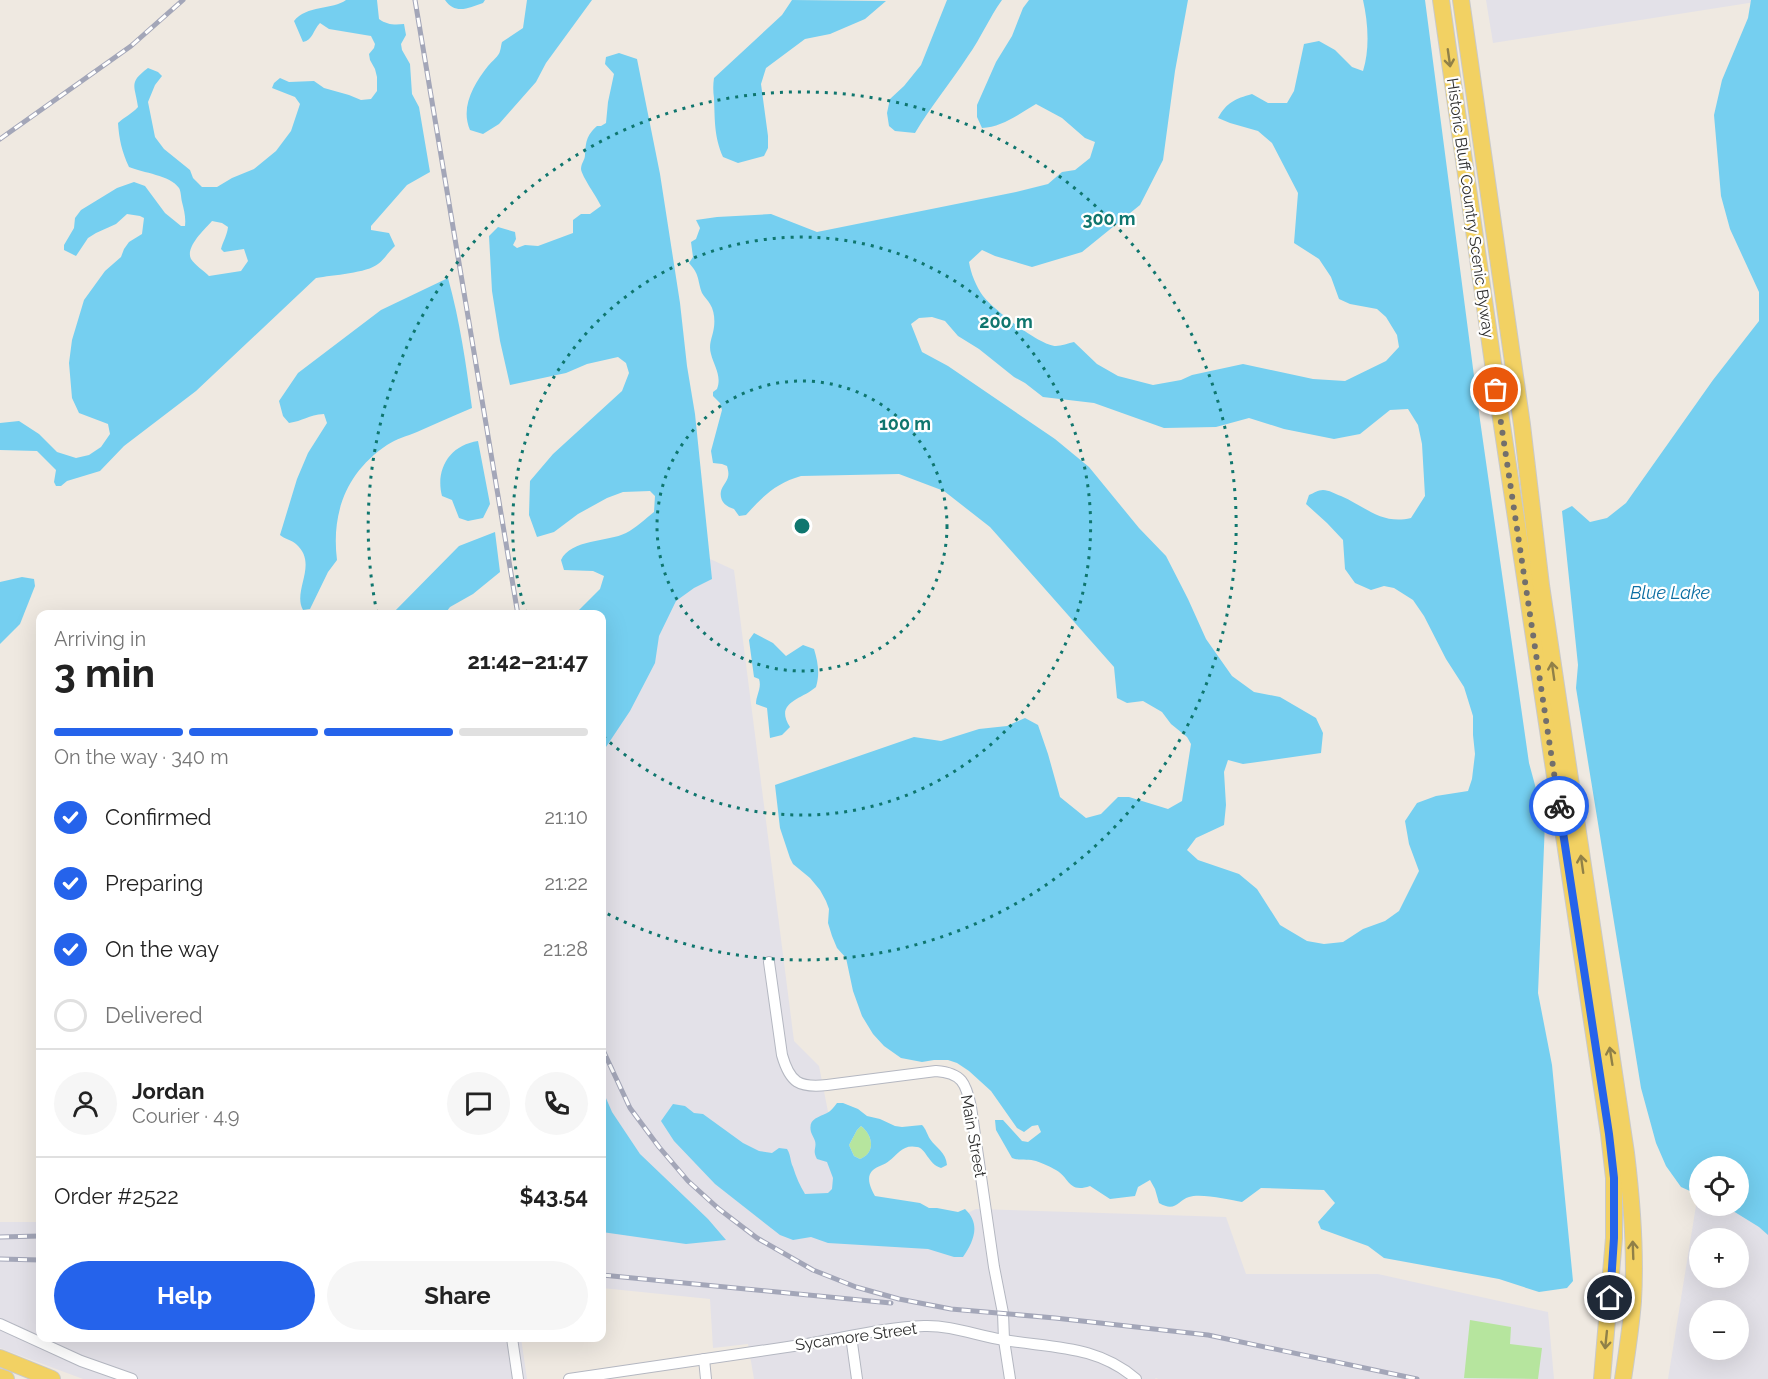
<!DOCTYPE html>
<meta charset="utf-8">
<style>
:root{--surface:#fff;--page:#f6f6f6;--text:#222;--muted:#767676;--line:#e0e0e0;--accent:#2563eb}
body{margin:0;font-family:Raleway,sans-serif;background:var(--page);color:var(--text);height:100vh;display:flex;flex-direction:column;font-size:22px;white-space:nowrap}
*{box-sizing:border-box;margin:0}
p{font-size:20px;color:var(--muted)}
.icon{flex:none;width:33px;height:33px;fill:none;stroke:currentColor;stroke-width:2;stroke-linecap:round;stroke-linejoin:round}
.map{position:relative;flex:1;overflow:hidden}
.panel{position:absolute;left:36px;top:610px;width:570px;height:732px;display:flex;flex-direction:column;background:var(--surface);border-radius:12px;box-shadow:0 6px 24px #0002}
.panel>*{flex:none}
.controls{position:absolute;left:1689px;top:1156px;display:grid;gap:12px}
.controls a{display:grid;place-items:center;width:60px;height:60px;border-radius:50%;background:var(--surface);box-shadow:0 6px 24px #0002;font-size:30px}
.pin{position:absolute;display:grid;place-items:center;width:51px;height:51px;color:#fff;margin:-26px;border:3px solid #fff;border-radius:50%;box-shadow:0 2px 6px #0007}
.courier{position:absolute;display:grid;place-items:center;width:60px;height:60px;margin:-30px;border:4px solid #2563eb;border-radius:50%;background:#fff;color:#222;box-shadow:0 2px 8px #0007}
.head em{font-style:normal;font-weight:700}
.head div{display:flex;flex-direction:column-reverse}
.head{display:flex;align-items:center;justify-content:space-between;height:102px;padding:0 18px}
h1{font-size:39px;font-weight:700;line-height:45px}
.bar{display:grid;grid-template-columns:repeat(4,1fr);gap:9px 6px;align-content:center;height:72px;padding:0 18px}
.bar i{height:8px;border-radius:4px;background:var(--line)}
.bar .on{background:var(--accent)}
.bar p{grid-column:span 4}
.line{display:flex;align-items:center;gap:15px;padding:0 18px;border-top:2px solid var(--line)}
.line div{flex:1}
.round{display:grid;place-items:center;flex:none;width:63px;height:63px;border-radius:32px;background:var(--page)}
ol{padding:0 18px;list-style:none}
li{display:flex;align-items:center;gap:18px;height:66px}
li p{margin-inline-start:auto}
li .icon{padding:6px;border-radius:50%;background:var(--accent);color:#fff;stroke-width:4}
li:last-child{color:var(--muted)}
li i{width:33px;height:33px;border:3px solid var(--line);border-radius:50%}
.button{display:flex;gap:12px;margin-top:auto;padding:12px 18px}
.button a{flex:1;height:69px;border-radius:36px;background:var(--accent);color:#fff;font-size:24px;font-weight:700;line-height:69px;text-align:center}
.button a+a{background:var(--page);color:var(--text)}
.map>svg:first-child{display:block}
.industrial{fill:#e3e1e8;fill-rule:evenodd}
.green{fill:#b6e59e}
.water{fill:#75cff0;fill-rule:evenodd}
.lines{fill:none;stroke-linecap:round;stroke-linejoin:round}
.street-casing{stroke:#b4b7c1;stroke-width:12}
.primary-casing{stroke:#c9c9c9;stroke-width:18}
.street{stroke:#fff;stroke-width:10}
.primary{stroke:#f2d163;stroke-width:16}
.rail-casing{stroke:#a3a6b8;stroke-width:5}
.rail{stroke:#fff;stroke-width:3;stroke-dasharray:9;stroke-linecap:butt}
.oneway{stroke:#908048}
.done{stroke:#726f6d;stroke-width:6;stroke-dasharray:0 10.8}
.route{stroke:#2563eb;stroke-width:8}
.ring{fill:none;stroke:#0f766e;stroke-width:3;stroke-dasharray:3 6}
.labels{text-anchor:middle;stroke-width:4.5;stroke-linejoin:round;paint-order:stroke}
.street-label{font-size:16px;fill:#2e2e2e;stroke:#fff}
.water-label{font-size:18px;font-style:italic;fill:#0d6fa3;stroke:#fff}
.centre{fill:#0f766e;stroke:#fff;stroke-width:3}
.ring-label{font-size:18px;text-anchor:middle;font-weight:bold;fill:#0f766e;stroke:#fff;stroke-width:4.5;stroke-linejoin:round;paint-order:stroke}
</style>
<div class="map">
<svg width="1768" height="1379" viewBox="0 0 1768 1379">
<rect width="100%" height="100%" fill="#efe9e1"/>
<g class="industrial">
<path d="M 1486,0 L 1768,0 L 1493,43 Z"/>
<path d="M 671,541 L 734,570 L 794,1041 L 819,1066 L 833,1137 L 850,1207 L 938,1227 L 976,1209 L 1226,1217 L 1246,1274 L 1378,1274 L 1548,1312 L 1554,1379 L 1158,1379 L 1156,1378 L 1155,1379 L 754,1379 L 748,1344 L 713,1348 L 710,1299 L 602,1288 L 602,685 Z"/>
<path d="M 1706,1146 L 1768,1172 L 1768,1379 L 1668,1379 L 1699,1187 L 1700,1206 L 1738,1206 L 1738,1167 ZM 1700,1239 L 1738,1239 L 1738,1278 L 1700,1278 ZM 1700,1311 L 1738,1311 L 1738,1350 L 1700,1350 Z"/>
<path d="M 0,1222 L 40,1222 L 40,1338 L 521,1338 L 527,1379 L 83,1379 L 0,1348 Z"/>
</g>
<g class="green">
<path d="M 861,1126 C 873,1135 876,1153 860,1159 L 854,1156 L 849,1145 L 857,1130 Z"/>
<path d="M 1470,1320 L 1511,1327 L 1510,1344 L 1542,1348 L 1538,1379 L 1464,1378 Z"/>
</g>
<g class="water">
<path d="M 346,0 L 377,0 L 379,19 C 387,25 395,25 404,24 L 406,35 L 401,44 L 402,50 L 410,64 L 412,94 L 419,107 L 430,172 L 407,185 L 371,226 L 371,230 L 389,233 L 395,246 C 388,252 384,260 378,264 C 367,273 333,275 316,278 L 196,391 L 124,446 L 100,471 L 67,481 L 61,486 L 56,486 L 54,482 L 56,470 L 37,451 L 0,450 L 0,423 L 19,421 L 39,434 L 57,452 L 76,458 L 89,455 L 101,447 L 110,434 L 108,424 L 79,413 L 72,398 L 69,363 L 72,340 L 84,300 L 105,271 L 121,257 L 124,249 L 129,242 L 142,234 L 144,218 L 140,216 L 127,214 L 116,224 L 96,233 L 88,238 L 76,256 L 64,250 L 64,245 L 74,228 L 75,218 L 81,210 L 117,188 L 134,182 L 145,186 L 165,213 L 181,226 L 185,226 C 186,217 184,210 182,202 C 181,198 181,191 179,188 C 170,175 143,173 129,167 C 122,152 119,139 118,123 C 124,117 132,114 138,107 C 135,85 128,83 148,68 L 158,72 L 162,76 L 155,85 L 148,102 L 155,137 L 164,149 L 190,170 L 193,178 L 202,187 L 217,187 L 232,178 L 254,169 L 276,151 L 291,131 L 300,104 L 295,97 L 272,88 L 274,83 L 280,78 L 289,82 L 314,81 L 324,88 L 349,95 L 361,100 L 371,99 L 377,91 L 377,77 L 375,69 L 370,60 L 369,54 L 374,48 L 375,44 L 371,36 L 329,29 L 320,23 C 313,30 313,40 303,42 L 294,21 C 306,5 333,10 346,0 ZM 212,221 L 222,223 L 228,227 C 227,236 223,241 221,249 L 224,252 L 244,249 L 248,261 L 241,271 L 209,276 C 204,271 195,265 191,259 C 185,247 205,229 212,221 Z"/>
<path d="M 445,0 L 485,0 L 483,3 C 469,8 455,15 445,0 Z"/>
<path d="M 527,0 L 592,0 L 546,63 L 536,82 L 499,124 L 483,134 L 470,130 C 460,107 474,84 488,66 C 492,61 499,56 500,51 C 501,48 501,45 502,42 L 523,28 Z"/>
<path d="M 792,0 L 886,1 L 865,19 L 830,34 L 805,39 L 766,68 L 761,84 L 768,136 L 768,148 L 764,156 L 738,163 L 723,157 C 714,136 715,121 714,98 C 713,91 713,85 714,78 L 782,15 Z"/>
<path d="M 947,0 L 1002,0 C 989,18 981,38 968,56 C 951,82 931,106 915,133 L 895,131 L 889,126 L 887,113 L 890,99 L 904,86 L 921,65 Z"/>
<path d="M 1029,0 L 1188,0 L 1175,71 L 1163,160 L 1140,205 L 1082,252 L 1032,267 L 995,256 L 982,250 L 969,262 C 971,274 976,286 983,296 C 993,309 1040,346 1056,346 C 1061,346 1069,343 1074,342 L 1097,364 L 1118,376 L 1153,385 L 1181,380 L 1192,375 L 1243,364 L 1313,379 L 1345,381 L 1386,361 L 1399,347 L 1397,335 L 1386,317 L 1377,309 L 1350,304 L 1339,299 L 1331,277 L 1319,259 L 1294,243 L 1298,193 L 1272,143 L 1258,131 L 1230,123 L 1218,118 C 1227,102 1235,99 1252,94 L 1268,103 L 1287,103 L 1294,91 L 1304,44 L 1319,41 L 1335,50 L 1352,67 L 1363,71 C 1370,49 1368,22 1363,0 L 1425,0 L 1477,399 L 1529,763 L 1545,822 L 1538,993 L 1552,1065 L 1573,1281 L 1567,1288 L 1539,1292 L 1499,1279 L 1384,1258 L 1368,1246 L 1321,1229 L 1318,1222 L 1335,1203 L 1324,1190 L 1261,1188 L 1242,1202 C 1230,1200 1201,1193 1189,1197 C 1178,1200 1176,1213 1159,1203 L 1155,1189 L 1150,1180 L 1138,1187 L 1135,1196 L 1110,1199 L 1090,1186 C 1067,1194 1070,1176 1054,1169 C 1049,1166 1042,1163 1036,1161 C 1029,1159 1020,1161 1012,1158 L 996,1130 L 995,1120 L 1003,1120 L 1022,1141 L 1028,1142 L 1041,1132 L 1038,1125 L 1032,1126 L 1024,1132 L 1017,1128 L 991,1091 L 969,1071 L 957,1063 L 948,1060 L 934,1060 L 922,1062 L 901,1058 L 884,1046 L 873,1034 L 862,1016 L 853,991 L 846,958 L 837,948 L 832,936 L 828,923 L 829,909 L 826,901 L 820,890 L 810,878 L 793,864 L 790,858 L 780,828 L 775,785 L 914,737 L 941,741 L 979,729 L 1007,726 L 1025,718 L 1038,725 L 1048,754 L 1060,797 L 1086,818 L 1101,814 L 1118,797 L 1129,797 L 1168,809 L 1182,801 L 1191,744 L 1187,737 L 1171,724 L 1162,712 L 1143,701 L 1127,703 L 1117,698 L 1114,667 L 990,527 L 944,491 L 899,474 L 801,476 C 776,483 762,497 746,515 L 739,516 L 734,509 C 726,507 719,501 721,491 C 722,486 727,482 728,477 C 729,473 728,470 727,466 L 722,464 L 713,463 L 711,451 L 722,410 L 720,403 L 713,396 L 713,392 L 717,389 C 722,376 714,366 711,354 C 708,344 713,336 714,327 C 715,319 714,310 710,304 C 708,300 704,297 702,293 C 697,279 700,275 689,263 L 693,257 L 691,242 L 696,239 L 700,228 L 696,220 L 717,217 L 771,214 L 817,232 L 1016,192 L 1048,184 L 1062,172 L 1075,170 L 1090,158 L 1095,142 L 1085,138 L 1062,118 L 1036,104 C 1019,114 1002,127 982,128 L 977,117 L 977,105 L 996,62 L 1012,36 L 1023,8 ZM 932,317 L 945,321 L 958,336 L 979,349 L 1014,377 L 1025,383 L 1043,397 L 1094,403 L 1164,428 L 1216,427 L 1249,418 L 1284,429 L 1334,439 L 1360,434 L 1390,410 L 1408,409 L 1418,425 L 1422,444 L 1425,496 L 1411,518 C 1382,525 1366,507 1341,496 C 1335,494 1329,490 1323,490 C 1318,490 1314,493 1309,495 L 1306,504 L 1327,523 L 1343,540 L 1345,569 L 1355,583 L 1371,590 L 1384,586 L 1394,588 L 1413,600 L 1424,616 L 1446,659 L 1464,687 L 1473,716 L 1473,735 L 1475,754 L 1472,779 L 1468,791 L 1436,796 L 1417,803 L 1405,821 L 1409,844 L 1419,871 L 1399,911 L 1385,921 L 1363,929 L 1343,942 L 1324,944 L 1307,941 L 1280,925 L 1257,889 L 1239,874 L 1198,860 L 1187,850 L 1196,838 L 1224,825 L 1226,805 L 1224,772 L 1228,760 L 1243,764 L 1321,753 L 1323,733 L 1316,718 L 1280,697 L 1254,692 L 1232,676 L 1206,639 L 1188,599 L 1166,556 L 1139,528 L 1089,467 L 1055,439 L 948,366 L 922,352 L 911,324 L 919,318 Z"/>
<path d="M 1751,0 L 1768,0 L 1768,1235 L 1759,1227 L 1725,1206 L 1738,1206 L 1738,1167 L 1700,1167 L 1699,1195 L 1681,1187 L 1666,1166 L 1656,1143 L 1641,1088 L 1576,688 L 1578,665 L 1562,511 L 1572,506 L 1590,522 L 1607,518 L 1626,503 L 1713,380 L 1759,321 L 1759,292 L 1730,229 L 1721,196 L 1714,115 L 1722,80 L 1748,18 Z"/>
<path d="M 619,53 L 637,59 L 660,174 L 680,303 L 687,366 L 695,414 L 712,579 L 694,588 L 676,601 L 659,636 L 655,663 L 630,711 L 602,753 L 602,615 L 574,615 L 600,589 L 604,576 L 593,571 L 564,570 L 561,560 C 571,539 608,542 626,533 C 636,528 645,519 654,512 L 655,496 L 650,491 L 623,492 L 607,498 L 578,514 L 554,532 L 537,537 L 529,515 L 530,481 L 553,454 L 622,391 L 629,373 L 626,363 L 618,357 L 587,364 L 566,373 L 510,385 L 500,341 L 492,291 L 489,236 L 498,227 L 515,232 L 516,239 L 513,245 L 517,248 L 525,245 L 538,246 L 573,233 L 573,220 L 581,214 L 590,214 L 601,206 C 597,197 582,177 581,169 C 581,163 585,160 585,155 C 586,142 586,136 597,126 L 601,126 L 606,123 L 608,102 L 614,74 L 605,64 L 606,57 Z"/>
<path d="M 448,278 C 460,321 466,364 472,408 C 453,416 435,424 417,432 C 407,436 396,439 387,445 C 347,472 331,512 337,560 L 328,572 L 310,609 L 303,610 C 292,590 319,564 296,544 C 292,540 284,539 280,535 L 297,479 L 308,453 L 327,423 L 324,414 C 308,415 303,421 289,423 L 283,416 L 279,401 L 298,373 L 381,310 Z"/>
<path d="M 478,441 L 490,504 L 483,518 L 468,521 L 459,518 L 452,500 L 442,496 C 435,469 450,445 478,441 Z"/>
<path d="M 495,532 L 500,572 L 473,594 L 450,607 L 444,615 L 391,615 L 459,546 Z"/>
<path d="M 22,577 L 34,579 L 35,586 L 20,624 L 0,644 L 0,582 Z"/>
<path d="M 754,633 L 773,643 L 786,656 L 803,645 L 814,649 C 818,662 820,674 816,687 C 801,700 774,702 790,727 L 782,735 L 770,738 L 767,708 L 756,704 C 756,695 762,688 759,679 L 754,677 L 749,640 Z"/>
<path d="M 602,1089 L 612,1112 L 640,1154 L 708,1219 L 726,1240 L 686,1244 L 602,1232 Z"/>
<path d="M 837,1103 L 843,1103 L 858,1109 L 867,1116 L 880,1119 L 895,1126 L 902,1127 L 922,1125 C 926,1129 927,1134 930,1139 C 936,1148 946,1152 947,1165 L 941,1168 C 928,1164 926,1148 917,1147 C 903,1144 898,1154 889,1161 C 885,1165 877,1166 873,1170 C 865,1177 871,1189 875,1196 L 920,1203 L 929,1208 L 937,1208 L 958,1212 L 965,1209 C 981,1224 974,1241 963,1257 L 954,1257 L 928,1249 L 828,1243 L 811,1237 L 793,1240 L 780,1235 L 715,1184 L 674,1141 L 661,1121 L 673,1104 L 685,1106 L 694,1113 L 703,1114 L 743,1143 L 759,1151 L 772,1153 L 779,1148 L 787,1149 C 791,1155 790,1161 793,1167 C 796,1177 800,1186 805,1194 L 828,1193 L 832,1189 L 833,1178 L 827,1162 L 817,1159 C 812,1150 817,1148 815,1141 C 814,1138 812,1135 811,1132 C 808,1119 817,1118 827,1113 C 831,1111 834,1107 837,1103 ZM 861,1126 C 873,1135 876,1153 860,1159 L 854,1156 L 849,1145 L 857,1130 Z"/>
</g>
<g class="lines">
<defs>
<g id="street">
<path d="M 769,962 L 782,1055 C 790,1083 799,1088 827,1085 L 936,1071 C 962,1073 966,1083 971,1107 L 994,1267 L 1003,1313 L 1004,1340 L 1010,1379"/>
<path d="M 0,1324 L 81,1361 L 132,1379"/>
<path d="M 851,1336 L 857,1379"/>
<path d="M 512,1338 L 518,1379"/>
<path d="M 704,1359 L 706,1379"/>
<path d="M 569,1379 C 649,1367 728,1356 807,1344 C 845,1338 885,1327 924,1326 C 951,1325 978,1336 1004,1340 C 1052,1348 1097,1345 1136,1379"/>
</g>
<g id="primary">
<path d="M 1441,0 L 1500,412 L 1609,1134 L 1614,1178 L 1614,1238 L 1602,1379"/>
<path d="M 1461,0 L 1522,425 L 1541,585 L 1626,1153 C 1632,1202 1636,1251 1633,1301 C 1631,1327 1627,1353 1623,1379"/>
<path d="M 0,1358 L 52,1379"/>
<path d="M 0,1377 L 6,1379"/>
</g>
</defs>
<use href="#street" class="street-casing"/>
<use href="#primary" class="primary-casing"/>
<use href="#street" class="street"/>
<use href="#primary" class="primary"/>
<defs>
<g id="rail">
<path d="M 415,0 L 518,615"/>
<path d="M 0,139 L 131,46 L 183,0"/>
<path d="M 602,1048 L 630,1108 L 659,1147 L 688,1181 L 719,1209 L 757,1238 L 813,1270 L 856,1287 L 899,1299 L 951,1309 L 1055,1318 L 1208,1335 L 1417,1379"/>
<path d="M 0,1237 L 40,1236"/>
<path d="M 0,1259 L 40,1260"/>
<path d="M 602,1275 L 891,1303"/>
</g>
</defs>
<use href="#rail" class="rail-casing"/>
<use href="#rail" class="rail"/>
</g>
<defs><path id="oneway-shaft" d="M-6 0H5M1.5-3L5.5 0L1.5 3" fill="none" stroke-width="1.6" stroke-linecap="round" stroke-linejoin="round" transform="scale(1.5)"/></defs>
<g class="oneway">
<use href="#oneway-shaft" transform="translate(1449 58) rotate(82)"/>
<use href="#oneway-shaft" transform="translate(1553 671) rotate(-98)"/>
<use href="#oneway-shaft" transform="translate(1582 864) rotate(-98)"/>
<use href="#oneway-shaft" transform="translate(1611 1056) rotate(-99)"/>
<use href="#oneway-shaft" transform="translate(1633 1250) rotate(-92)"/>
<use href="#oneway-shaft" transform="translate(1606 1340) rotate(96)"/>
</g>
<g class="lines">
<path class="done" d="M 1496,390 L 1559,806"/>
<path class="route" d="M 1559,806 L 1609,1134 L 1614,1178 L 1614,1238 L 1610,1298"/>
</g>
<g class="ring">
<circle cx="802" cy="526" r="145"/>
<path d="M526 613A289 289 0 1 1 603 736"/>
<path d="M377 613A434 434 0 1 1 602 911"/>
</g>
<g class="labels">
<g class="street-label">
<text transform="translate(1471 208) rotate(82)" y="6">Historic Bluff Country Scenic Byway</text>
<text transform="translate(974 1136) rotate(80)" y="6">Main Street</text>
<text transform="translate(856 1336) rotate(-8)" y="6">Sycamore Street</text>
</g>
<g class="water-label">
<text x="1670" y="599">Blue Lake</text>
</g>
</g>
<circle cx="802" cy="526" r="9" class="centre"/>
<g class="ring-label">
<text x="1109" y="225">300 m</text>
<text x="1006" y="328">200 m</text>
<text x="905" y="430">100 m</text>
</g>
</svg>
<div class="controls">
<a><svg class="icon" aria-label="locate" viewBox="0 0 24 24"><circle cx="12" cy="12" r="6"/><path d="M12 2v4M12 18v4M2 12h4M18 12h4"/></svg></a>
<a>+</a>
<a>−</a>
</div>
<div class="pin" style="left:1496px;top:390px;background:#ea580c"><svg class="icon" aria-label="bag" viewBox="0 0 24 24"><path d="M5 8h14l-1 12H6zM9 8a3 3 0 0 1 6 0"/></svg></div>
<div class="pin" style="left:1610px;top:1298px;background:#1f2937"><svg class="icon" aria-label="home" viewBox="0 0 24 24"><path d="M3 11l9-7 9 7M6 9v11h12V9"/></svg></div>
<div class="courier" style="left:1559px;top:806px"><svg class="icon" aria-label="bike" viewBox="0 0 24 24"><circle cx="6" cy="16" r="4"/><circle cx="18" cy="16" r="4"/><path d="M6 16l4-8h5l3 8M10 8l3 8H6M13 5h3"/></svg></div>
<section class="panel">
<div class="head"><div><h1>3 min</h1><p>Arriving in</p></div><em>21:42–21:47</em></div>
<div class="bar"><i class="on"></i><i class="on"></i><i class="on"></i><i></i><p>On the way · 340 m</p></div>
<ol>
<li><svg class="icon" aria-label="check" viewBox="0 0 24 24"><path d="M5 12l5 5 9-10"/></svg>Confirmed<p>21:10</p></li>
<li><svg class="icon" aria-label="check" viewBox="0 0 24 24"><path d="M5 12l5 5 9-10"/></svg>Preparing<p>21:22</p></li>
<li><svg class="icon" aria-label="check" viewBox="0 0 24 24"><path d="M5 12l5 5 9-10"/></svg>On the way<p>21:28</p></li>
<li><i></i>Delivered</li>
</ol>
<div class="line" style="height:108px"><a class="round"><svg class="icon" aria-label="person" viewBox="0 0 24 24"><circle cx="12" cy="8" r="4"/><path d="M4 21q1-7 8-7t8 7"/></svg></a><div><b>Jordan</b><p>Courier · 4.9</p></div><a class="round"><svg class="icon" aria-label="chat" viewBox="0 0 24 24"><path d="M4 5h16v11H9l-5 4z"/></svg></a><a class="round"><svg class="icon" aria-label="phone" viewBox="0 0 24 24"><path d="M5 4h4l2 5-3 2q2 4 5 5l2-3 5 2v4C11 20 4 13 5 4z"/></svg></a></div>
<div class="line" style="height:78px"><div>Order #2522</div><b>$43.54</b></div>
<div class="button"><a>Help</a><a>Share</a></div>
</section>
</div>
